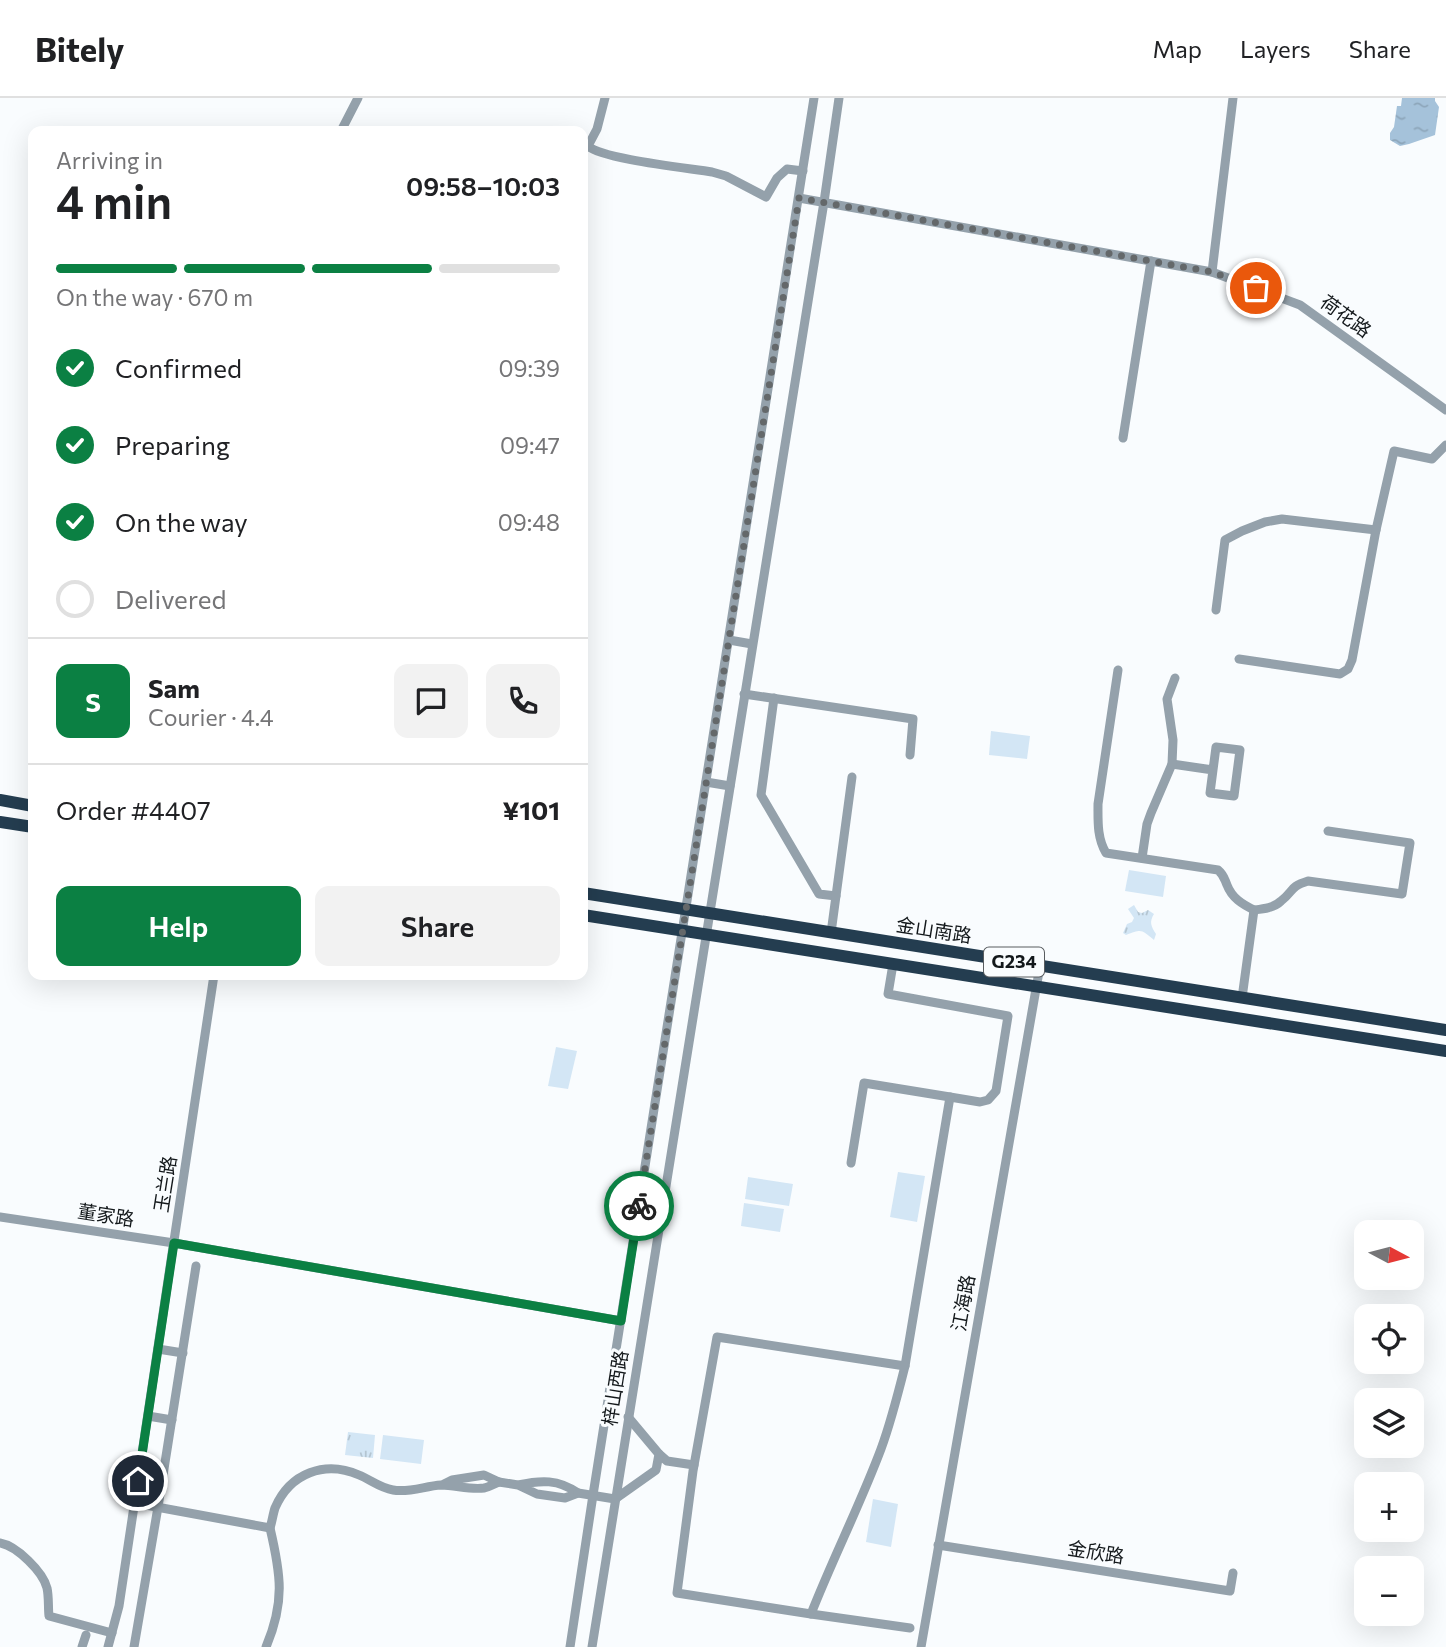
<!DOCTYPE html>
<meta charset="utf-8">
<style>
:root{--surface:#fff;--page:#f2f2f2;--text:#202124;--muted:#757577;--line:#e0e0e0;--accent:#0b8043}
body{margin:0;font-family:Commissioner,"Noto Sans SC",sans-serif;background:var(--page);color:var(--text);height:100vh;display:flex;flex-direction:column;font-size:26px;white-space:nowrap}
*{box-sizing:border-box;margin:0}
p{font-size:23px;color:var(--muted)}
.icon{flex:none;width:38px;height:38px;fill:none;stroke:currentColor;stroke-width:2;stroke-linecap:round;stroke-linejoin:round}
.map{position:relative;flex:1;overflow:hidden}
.sheet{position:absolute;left:28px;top:28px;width:560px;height:854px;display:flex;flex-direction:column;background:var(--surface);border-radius:14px;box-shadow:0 7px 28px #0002}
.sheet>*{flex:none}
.needle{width:46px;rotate:97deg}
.controls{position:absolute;left:1354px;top:1122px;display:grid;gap:14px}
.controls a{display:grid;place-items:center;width:70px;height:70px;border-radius:14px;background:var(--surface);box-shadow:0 7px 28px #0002;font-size:35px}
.pin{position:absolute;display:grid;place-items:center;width:60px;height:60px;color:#fff;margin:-30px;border:4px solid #fff;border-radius:50%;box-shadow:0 2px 7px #0007}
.courier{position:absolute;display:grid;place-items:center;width:70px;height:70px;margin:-35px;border:5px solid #0b8043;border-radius:50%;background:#fff;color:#222;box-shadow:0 2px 9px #0007}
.overview em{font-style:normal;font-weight:600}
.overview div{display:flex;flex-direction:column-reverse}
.overview{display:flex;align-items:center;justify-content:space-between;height:119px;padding:0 28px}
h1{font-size:46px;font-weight:600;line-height:52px}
.bar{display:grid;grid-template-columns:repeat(4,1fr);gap:10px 7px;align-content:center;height:84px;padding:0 28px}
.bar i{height:9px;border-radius:5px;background:var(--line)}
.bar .on{background:var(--accent)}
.bar p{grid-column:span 4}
.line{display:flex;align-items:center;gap:18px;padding:0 28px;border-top:2px solid var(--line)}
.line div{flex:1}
.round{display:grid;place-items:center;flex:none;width:74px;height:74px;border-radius:14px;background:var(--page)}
ol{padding:0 28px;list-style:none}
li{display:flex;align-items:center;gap:21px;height:77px}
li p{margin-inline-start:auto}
li .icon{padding:7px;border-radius:50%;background:var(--accent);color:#fff;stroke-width:4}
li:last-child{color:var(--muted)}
li i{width:38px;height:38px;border:4px solid var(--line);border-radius:50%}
.action{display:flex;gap:14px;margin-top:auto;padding:14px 28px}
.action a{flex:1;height:80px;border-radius:14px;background:var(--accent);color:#fff;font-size:28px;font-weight:600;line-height:80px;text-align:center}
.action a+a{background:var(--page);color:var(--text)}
header{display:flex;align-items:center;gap:42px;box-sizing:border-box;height:98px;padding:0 35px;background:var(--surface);border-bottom:2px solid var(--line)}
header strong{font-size:33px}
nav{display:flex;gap:38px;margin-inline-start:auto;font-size:24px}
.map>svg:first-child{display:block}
.grass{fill:#d3e6f5}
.park{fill:url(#park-tufts)}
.water{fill:url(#water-ripples)}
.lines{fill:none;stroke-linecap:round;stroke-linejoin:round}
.minor{stroke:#94a1ab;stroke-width:9}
.highway{stroke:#243d50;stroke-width:12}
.done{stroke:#64686a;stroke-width:7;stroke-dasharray:0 12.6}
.route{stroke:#0b8043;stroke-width:9}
.labels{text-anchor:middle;stroke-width:6;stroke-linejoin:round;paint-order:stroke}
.shield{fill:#f9fcfe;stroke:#585c5f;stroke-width:2}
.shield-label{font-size:18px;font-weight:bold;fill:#13181b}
.street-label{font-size:19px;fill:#13181b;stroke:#f9fcfe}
</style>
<header>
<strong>Bitely</strong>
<nav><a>Map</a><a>Layers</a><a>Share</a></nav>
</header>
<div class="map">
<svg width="1446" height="1549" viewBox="0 0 1446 1549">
<defs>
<pattern id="park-tufts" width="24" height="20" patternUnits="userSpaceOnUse" patternTransform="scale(1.75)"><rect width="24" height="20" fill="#d3e6f5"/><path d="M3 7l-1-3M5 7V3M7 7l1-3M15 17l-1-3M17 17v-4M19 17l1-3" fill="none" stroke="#b4c5d1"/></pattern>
<pattern id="water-ripples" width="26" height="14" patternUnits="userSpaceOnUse" patternTransform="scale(1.75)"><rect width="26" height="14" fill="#a5c2da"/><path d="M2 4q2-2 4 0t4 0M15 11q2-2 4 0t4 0" fill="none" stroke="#8da6ba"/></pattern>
</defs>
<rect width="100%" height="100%" fill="#f9fcfe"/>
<g class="grass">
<path d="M 991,633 L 1030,638 L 1027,661 L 989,657 Z"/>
<path d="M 1129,772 L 1166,778 L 1163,799 L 1125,793 Z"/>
<path d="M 556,949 L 577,953 L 568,991 L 548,988 Z"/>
<path d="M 898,1074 L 925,1078 L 917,1124 L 890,1119 Z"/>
<path d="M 748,1079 L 793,1086 L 789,1108 L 745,1101 Z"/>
<path d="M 744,1105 L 784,1111 L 780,1134 L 741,1128 Z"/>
<path d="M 383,1337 L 424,1342 L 421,1366 L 380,1361 Z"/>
<path d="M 873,1401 L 898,1406 L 891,1449 L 866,1444 Z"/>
</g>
<g class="park">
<path d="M 1134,807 L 1138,814 L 1142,815 L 1148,812 L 1154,816 C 1149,824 1151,828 1156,836 L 1154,842 C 1141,831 1142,831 1126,837 L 1123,835 L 1127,826 L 1132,824 L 1134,820 L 1128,811 Z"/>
<path d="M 348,1334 L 375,1337 L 373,1360 L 345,1357 Z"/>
</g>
<path class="water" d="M 1402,0 L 1435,0 L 1435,3 L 1439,9 L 1435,37 L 1409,46 L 1400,48 L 1390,42 L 1390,35 L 1394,29 L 1397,8 L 1401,8 Z"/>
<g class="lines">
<g class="minor">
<path d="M 605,0 L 597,31 L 588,48 C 602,61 688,70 712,74 L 726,78 L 766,99 L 777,80 L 787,71 L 803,73"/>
<path d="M 341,33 L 358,0"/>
<path d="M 799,100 L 1212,174 L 1300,207 L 1446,312"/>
<path d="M 1212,174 L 1233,0"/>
<path d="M 1123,340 L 1151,163"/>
<path d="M 1216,512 L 1225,442 L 1242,433 L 1265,424 L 1282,421 L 1376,432 L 1394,353 L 1432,361 L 1446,347"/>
<path d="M 729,542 L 752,546"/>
<path d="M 1239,561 L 1340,576 L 1348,571 L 1352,562 L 1376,432"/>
<path d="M 1118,572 L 1098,706 C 1098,723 1097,740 1106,755 L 1218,772 C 1224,777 1224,780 1227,787 C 1232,800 1242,806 1254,812"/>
<path d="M 744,596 L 913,621 L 910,657"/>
<path d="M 774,600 L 761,697 L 819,796 L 836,798"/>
<path d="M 1172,666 L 1213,672 L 1210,695 L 1234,698 L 1240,652 L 1216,649 L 1213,672"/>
<path d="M 706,684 L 730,688"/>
<path d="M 1142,760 L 1147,726 L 1151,715 L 1172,666 L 1173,642 L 1167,601 L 1175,580"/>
<path d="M 831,835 L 852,679"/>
<path d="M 893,866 L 888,896 L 1008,918 L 996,993 L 988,1002 L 980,1004 L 950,999 L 905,1268"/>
<path d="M 1242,900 L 1254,812 C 1263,811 1274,810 1281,803 C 1294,793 1289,789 1308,783 L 1402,796 L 1410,745 L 1328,733"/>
<path d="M 851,1065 L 864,985 L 950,999"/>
<path d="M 0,1119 L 174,1145 L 621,1223"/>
<path d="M 717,1239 L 905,1268 C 898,1296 891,1324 881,1351 C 860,1407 833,1460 811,1516 L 677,1495 L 693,1373 Z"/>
<path d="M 158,1251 L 183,1255"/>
<path d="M 148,1318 L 172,1322"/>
<path d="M 659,1356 L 667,1363 L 694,1367"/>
<path d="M 499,1384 L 518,1387 L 537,1396 L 565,1400 L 578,1395 C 558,1381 541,1382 518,1387"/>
<path d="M 578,1395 L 615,1401 L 656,1372 L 659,1356 L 628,1319"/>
<path d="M 135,1405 L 270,1430 C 272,1424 273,1416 275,1410 C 290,1375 325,1362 359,1377 C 371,1382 380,1390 393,1392 C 409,1395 425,1388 441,1387 C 455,1387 470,1392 484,1390 C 489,1389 494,1386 499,1384 L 484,1377 L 452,1382 L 442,1387"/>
<path d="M 0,1445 C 17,1448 43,1474 47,1490 C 49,1499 48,1509 49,1518 L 112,1535"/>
<path d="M 938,1447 L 1230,1493 L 1233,1475"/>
<path d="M 811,1516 L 910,1530"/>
<path d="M 82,1549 L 86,1537"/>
<path d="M 108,1549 L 119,1508 L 214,877"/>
<path d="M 134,1549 L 158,1409 L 196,1168"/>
<path d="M 266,1549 C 285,1504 281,1477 270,1430"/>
<path d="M 570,1549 L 593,1397 L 814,0"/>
<path d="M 592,1549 L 824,104 L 839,0"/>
<path d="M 921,1549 L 1040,868"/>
</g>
<g class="highway">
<path d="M 0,702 L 33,708"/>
<path d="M 0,724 L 33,729"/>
<path d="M 583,795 L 1446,932"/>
<path d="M 583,817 L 1446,953"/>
</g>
</g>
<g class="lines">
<path class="done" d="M 639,1108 L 799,100 L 1212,174 L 1256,190"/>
<path class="route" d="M 138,1383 L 174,1145 L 621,1223 L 639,1108"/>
</g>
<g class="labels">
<rect class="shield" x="984" y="849.5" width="60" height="29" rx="5"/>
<g class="shield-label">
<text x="1014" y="870">G234</text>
</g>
<g class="street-label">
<text transform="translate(1346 218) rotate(36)" y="7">荷花路</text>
<text transform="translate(934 832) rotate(9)" y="7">金山南路</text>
<text transform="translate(165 1086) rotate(-81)" y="7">玉兰路</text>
<text transform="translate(106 1117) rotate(9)" y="7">董家路</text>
<text transform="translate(963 1205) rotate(-80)" y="7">江海路</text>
<text transform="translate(615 1290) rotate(-81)" y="7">梓山西路</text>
<text transform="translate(1096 1454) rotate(9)" y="7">金欣路</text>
</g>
</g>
</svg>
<div class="controls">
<a><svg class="needle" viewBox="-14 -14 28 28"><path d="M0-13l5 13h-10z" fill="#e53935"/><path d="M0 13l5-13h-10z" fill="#757577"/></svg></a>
<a><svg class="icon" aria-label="locate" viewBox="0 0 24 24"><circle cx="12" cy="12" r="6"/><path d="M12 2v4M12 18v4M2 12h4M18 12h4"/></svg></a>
<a><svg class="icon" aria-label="layers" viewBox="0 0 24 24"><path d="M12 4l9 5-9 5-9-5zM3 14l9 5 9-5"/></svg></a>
<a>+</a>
<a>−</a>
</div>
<div class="pin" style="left:1256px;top:190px;background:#ea580c"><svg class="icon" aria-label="bag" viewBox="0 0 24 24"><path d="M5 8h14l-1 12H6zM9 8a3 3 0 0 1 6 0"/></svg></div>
<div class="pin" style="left:138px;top:1383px;background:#1f2937"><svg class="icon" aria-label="home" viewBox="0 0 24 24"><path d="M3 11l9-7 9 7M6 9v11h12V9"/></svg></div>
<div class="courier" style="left:639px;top:1108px"><svg class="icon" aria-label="bike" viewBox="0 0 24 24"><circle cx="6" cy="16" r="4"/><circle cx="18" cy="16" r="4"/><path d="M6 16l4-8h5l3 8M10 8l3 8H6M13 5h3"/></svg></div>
<section class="sheet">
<div class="overview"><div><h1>4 min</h1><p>Arriving in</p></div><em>09:58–10:03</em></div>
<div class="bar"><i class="on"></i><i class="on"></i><i class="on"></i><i></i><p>On the way · 670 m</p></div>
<ol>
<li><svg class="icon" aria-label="check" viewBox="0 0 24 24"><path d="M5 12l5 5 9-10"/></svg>Confirmed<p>09:39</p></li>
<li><svg class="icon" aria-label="check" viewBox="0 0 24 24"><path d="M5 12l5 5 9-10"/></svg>Preparing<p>09:47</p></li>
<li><svg class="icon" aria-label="check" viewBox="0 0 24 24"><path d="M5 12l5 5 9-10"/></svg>On the way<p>09:48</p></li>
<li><i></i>Delivered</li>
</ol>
<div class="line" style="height:126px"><b class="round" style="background:var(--accent);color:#fff">S</b><div><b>Sam</b><p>Courier · 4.4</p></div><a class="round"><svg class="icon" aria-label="chat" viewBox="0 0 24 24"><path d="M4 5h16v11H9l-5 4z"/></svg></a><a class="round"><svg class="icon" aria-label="phone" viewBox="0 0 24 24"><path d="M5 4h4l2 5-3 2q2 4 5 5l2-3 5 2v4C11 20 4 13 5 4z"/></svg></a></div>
<div class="line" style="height:91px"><div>Order #4407</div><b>¥101</b></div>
<div class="action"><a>Help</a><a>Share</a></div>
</section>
</div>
